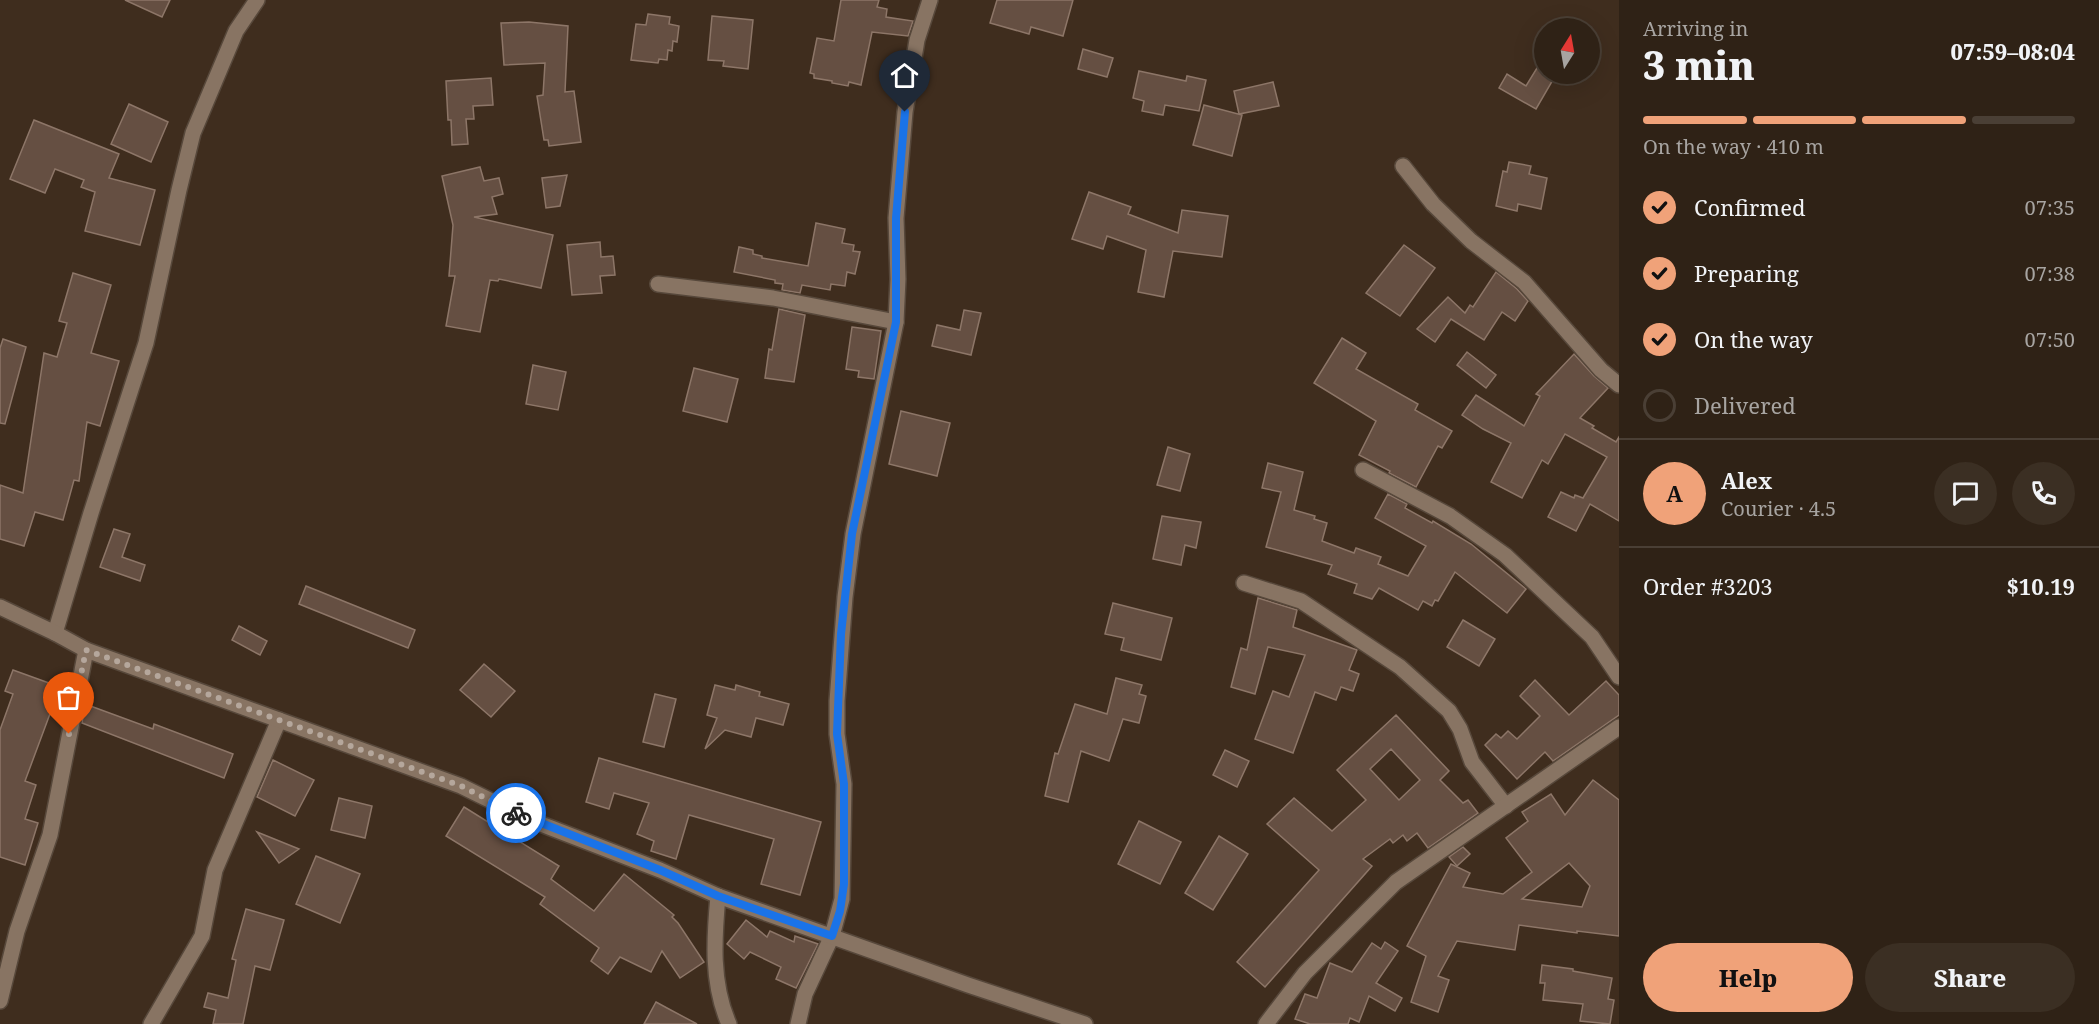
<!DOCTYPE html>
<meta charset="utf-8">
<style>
:root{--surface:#2f2216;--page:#3b2f23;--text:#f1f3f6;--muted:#a7a4a1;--line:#4a3f35;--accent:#f0a279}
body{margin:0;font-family:"Noto Serif",serif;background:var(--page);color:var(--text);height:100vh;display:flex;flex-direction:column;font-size:22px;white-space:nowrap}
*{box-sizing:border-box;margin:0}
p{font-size:20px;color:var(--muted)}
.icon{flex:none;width:33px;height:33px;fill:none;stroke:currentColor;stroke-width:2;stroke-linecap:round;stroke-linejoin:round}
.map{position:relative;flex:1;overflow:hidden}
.details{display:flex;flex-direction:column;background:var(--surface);width:480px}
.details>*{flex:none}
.needle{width:39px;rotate:11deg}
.tools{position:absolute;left:1534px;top:18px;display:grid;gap:12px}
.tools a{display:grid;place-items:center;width:66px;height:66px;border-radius:50%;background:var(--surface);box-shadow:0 6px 24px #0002,0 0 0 2px var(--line);font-size:30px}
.pin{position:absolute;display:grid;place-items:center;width:51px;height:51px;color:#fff;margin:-62px -26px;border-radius:50% 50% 50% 0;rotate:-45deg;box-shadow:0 0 6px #0007}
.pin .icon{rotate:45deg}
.courier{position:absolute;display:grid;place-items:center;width:60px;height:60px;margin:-30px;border:4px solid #1a73e8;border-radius:50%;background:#fff;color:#222;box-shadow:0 2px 8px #0007}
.overview em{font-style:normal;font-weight:800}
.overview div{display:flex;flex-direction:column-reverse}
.overview{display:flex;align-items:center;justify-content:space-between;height:102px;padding:0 24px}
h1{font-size:39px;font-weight:800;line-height:45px}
.bar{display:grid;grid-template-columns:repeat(4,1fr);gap:9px 6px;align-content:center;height:72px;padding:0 24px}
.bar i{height:8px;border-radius:4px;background:var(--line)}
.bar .current{background:var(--accent)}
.bar p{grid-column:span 4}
.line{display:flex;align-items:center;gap:15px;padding:0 24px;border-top:2px solid var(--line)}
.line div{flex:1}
.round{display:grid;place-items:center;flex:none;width:63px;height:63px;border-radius:32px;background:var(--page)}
ol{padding:0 24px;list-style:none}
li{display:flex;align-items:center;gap:18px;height:66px}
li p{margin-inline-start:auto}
li .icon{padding:6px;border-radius:50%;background:var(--accent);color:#111;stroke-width:4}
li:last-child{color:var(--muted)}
li i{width:33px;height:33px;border:3px solid var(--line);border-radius:50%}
.button{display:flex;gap:12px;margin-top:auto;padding:12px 24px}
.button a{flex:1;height:69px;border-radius:36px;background:var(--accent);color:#111;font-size:24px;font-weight:800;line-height:69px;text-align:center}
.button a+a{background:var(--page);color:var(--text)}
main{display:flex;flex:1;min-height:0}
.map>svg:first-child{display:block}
.building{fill:#654f42;stroke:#8d7668;stroke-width:1.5;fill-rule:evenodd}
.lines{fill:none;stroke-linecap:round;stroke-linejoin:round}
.minor-casing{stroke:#57483b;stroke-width:18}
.tertiary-casing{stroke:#57483b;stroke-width:18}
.minor{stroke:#887463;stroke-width:15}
.tertiary{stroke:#887463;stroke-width:15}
.done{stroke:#b5a79c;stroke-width:6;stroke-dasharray:0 10.8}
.route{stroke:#1a73e8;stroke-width:8}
</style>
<main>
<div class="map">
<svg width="1619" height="1024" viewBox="0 0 1619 1024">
<rect width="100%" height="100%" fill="#3f2d1e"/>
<g class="building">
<path d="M 125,0 L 170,0 L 162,17 Z"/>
<path d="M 841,0 L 879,0 L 877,7 L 887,9 L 886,17 L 913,21 L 908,36 L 872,32 L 861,85 L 849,82 L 848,86 L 832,83 L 832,81 L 814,78 L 814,74 L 810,73 L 817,38 L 834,41 Z"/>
<path d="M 997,0 L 1073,0 L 1063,36 L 1031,27 L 1029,34 L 990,23 Z"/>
<path d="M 648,14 L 670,17 L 669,24 L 679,26 L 677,42 L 673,41 L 672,51 L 668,50 L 667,60 L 659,59 L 658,63 L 631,60 L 636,24 L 646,25 Z"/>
<path d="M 712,16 L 753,20 L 748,69 L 723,66 L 724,61 L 708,60 Z"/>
<path d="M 529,22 L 568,26 L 565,92 L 574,91 L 581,142 L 549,146 L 548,140 L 544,140 L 537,96 L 543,95 L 545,63 L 504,65 L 501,23 Z"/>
<path d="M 1083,49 L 1113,58 L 1107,77 L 1078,69 Z"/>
<path d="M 1537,68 L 1554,78 L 1536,109 L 1499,88 L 1507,74 L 1526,86 Z"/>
<path d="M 1139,71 L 1186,81 L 1187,76 L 1206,80 L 1199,111 L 1165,105 L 1163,115 L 1142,111 L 1144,101 L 1133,98 Z"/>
<path d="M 491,78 L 493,105 L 473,106 L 474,119 L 466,119 L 468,144 L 452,145 L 451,120 L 448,120 L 446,81 Z"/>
<path d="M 1273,82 L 1279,106 L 1239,114 L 1234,91 Z"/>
<path d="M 129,104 L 168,122 L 151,162 L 111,144 Z"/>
<path d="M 1204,105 L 1242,115 L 1232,156 L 1193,145 Z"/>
<path d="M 34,120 L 119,154 L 109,178 L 155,190 L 140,245 L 85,231 L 95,192 L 81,187 L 84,180 L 55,169 L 45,193 L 10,179 Z"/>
<path d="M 1509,162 L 1531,166 L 1529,174 L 1547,178 L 1541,209 L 1518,204 L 1517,211 L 1496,206 L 1503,171 L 1507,172 Z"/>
<path d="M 480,167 L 484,181 L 499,178 L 503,194 L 492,197 L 497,214 L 474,217 L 553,235 L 541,288 L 499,279 L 498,281 L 490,280 L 480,332 L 446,326 L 455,276 L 449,276 L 453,225 L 442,176 Z"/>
<path d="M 567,175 L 560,206 L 546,208 L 542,178 Z"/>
<path d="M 1089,192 L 1131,207 L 1128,214 L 1178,233 L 1182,210 L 1228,216 L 1222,257 L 1173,251 L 1164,297 L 1138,292 L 1146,250 L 1107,236 L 1103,249 L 1072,239 Z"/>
<path d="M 816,223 L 845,229 L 842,243 L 854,245 L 853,251 L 860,252 L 855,274 L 847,272 L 845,286 L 831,284 L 830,290 L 802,285 L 800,293 L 782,290 L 783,284 L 775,283 L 775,280 L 734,272 L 739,247 L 753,250 L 753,254 L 762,256 L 762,258 L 808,266 Z"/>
<path d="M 600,242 L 601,257 L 613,256 L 615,275 L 600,276 L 602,293 L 572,295 L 567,245 Z"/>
<path d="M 1404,245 L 1435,268 L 1400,316 L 1366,293 Z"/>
<path d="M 1496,272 L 1517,289 L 1528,301 L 1515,321 L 1502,312 L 1484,340 L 1451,319 L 1435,342 L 1417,329 L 1448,297 L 1465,313 L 1470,305 L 1473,307 Z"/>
<path d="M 73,273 L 111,285 L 91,353 L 119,361 L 100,426 L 87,422 L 79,481 L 74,480 L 63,520 L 35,512 L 24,546 L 0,539 L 0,485 L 23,493 L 44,353 L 57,357 L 67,323 L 59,321 Z"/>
<path d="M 779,309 L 805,315 L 794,382 L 765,378 L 769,349 L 772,350 Z"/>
<path d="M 964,310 L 981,313 L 971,355 L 932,346 L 937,325 L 960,330 Z"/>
<path d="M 852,327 L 881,331 L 874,379 L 858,377 L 859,371 L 846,369 Z"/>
<path d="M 1342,338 L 1366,353 L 1356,369 L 1418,404 L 1415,410 L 1452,431 L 1442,448 L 1438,446 L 1416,487 L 1389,473 L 1390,471 L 1359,455 L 1376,421 L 1314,383 Z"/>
<path d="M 3,339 L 26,347 L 5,424 L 0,423 L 0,348 Z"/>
<path d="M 1467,352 L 1496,375 L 1486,388 L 1457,365 Z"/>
<path d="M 1574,354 L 1594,376 L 1608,388 L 1580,418 L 1594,426 L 1592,428 L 1616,442 L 1619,437 L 1619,521 L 1590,504 L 1576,531 L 1548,517 L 1561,492 L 1574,498 L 1575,495 L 1583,498 L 1607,457 L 1565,434 L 1548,464 L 1542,460 L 1522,498 L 1491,482 L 1511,443 L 1483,429 L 1462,415 L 1476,395 L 1524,426 L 1540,396 L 1536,394 Z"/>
<path d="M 533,365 L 566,372 L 558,410 L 526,404 Z"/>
<path d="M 694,368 L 738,379 L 727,422 L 683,411 Z"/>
<path d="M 901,411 L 950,423 L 937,476 L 889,464 Z"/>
<path d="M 1168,447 L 1190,454 L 1180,491 L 1157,485 Z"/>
<path d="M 1268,463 L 1303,472 L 1294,510 L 1315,516 L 1314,519 L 1327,523 L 1322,541 L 1354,553 L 1356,548 L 1381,557 L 1378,564 L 1408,576 L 1426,546 L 1375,518 L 1388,494 L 1407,504 L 1405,508 L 1432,523 L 1433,521 L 1471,544 L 1526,589 L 1507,613 L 1455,572 L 1438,601 L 1435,600 L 1432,606 L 1423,601 L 1418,610 L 1379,588 L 1372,599 L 1354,593 L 1357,584 L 1328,574 L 1332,565 L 1266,547 L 1281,492 L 1262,488 Z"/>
<path d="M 1162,516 L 1201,522 L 1196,548 L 1185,545 L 1181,565 L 1153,559 Z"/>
<path d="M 114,529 L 130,534 L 122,557 L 145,565 L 140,581 L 100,567 Z"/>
<path d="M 306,586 L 415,630 L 408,648 L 299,604 Z"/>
<path d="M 1258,598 L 1297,610 L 1293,627 L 1357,650 L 1349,670 L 1359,674 L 1353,691 L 1341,687 L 1336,700 L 1315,692 L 1293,753 L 1255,739 L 1273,691 L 1289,697 L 1305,655 L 1268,647 L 1255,694 L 1231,687 L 1241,648 L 1247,650 Z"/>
<path d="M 1113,603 L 1172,618 L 1161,660 L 1121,650 L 1124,638 L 1105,634 Z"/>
<path d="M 1463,620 L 1495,639 L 1479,666 L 1447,647 Z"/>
<path d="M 239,626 L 267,641 L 260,655 L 232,640 Z"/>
<path d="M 484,664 L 515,691 L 491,717 L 460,690 Z"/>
<path d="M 13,670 L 60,687 L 25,781 L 36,785 L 25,819 L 38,823 L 25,865 L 0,857 L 0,730 L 13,694 L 5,691 Z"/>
<path d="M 1116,678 L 1142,685 L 1139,694 L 1146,696 L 1139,723 L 1123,719 L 1109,761 L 1081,751 L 1068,802 L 1045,796 L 1055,753 L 1058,754 L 1075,704 L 1107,714 Z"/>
<path d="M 1535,680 L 1569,715 L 1606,681 L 1619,695 L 1619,715 L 1553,761 L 1545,752 L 1517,779 L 1485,745 L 1496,734 L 1501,738 L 1508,731 L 1517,739 L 1540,716 L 1520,696 Z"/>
<path d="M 715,685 L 735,690 L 736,685 L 760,692 L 759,696 L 789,704 L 783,725 L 756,718 L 751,737 L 725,730 L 705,749 L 717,718 L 707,715 Z"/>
<path d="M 655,694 L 676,699 L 664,747 L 643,742 Z"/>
<path d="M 85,704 L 153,729 L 154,724 L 233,754 L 224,778 L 82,723 Z"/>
<path d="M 1396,715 L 1449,771 L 1440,780 L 1463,803 L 1468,800 L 1478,813 L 1428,848 L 1417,833 L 1407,841 L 1403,835 L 1393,843 L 1390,839 L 1363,859 L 1372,866 L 1265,987 L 1237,962 L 1319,870 L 1267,824 L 1294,798 L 1332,831 L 1366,800 L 1337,770 ZM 1391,749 L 1420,780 L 1399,800 L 1370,769 Z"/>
<path d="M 1225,750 L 1249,761 L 1237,787 L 1213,775 Z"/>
<path d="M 599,758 L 821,822 L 800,895 L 761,884 L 774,839 L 689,815 L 676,859 L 651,851 L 654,841 L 637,834 L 649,803 L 614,793 L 609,809 L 586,802 Z"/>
<path d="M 273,760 L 314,780 L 295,816 L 257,797 Z"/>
<path d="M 1593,780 L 1619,800 L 1619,936 L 1577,931 L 1577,933 L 1519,925 L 1515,950 L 1457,941 L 1438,976 L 1449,980 L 1438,1012 L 1411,1002 L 1426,956 L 1407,946 L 1451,864 L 1470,873 L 1463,887 L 1503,894 L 1532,872 L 1506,838 L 1528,821 L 1522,812 L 1551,794 L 1565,815 ZM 1569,863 L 1590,886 L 1582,907 L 1522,899 Z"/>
<path d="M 339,798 L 372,806 L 365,838 L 331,830 Z"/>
<path d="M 464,807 L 559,866 L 551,879 L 594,911 L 624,874 L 674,915 L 672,917 L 678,923 L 704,962 L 680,978 L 662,951 L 651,972 L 620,957 L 608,974 L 591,961 L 599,948 L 540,904 L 545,897 L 446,836 Z"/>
<path d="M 1139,821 L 1181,842 L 1160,884 L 1118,864 Z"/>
<path d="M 257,832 L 299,849 L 279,863 Z"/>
<path d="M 1219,836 L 1248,854 L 1213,910 L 1185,893 Z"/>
<path d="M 1463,847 L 1470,854 L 1457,866 L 1449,857 Z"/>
<path d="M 316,856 L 360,874 L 340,923 L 296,904 Z"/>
<path d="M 246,909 L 284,920 L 270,970 L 255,966 L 243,1024 L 213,1024 L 216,1010 L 204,1007 L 208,993 L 228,998 L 236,960 L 232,959 Z"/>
<path d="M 746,920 L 767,937 L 770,931 L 794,942 L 795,936 L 818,944 L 796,988 L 776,979 L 781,967 L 750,952 L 744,959 L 727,944 Z"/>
<path d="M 1385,942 L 1398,951 L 1376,983 L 1402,998 L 1395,1011 L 1369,996 L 1359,1022 L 1350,1018 L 1348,1024 L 1310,1024 L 1295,1019 L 1305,994 L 1317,998 L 1330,963 L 1352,972 L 1372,943 L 1381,949 Z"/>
<path d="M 1542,965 L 1573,969 L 1573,971 L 1612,978 L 1608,999 L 1614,1000 L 1610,1024 L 1580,1021 L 1583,1004 L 1543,1000 L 1545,983 L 1540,983 Z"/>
<path d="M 656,1002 L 667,1008 L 697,1024 L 644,1024 Z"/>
</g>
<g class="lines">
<defs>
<g id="minor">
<path d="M 1403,166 L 1433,204 L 1471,241 L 1524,282 L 1601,370 L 1619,385"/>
<path d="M 658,284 L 773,298 L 896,322"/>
<path d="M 1363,470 L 1450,516 L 1505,555 L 1592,637 L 1619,677"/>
<path d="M 1244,583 L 1301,601 L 1400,667 L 1449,711 L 1460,729 L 1472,762 L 1506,806"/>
<path d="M 55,633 L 91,513 L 146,343 L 179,190 L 193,133 L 236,31 L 257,0"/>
<path d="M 0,1001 L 17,931 L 50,835 L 86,650"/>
<path d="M 151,1024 L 202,936 L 215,870 L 279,720"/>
<path d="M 798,1024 L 805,994 L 832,936 L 842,899 L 844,784 L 837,734 L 837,701 L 845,597 L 853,534 L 896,322 L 898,279 L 896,218 L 905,112 L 917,40 L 930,0"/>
<path d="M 1266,1024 L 1305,973 L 1396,882 L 1619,727"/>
</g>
<g id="tertiary">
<path d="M 0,607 L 55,633 L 86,650 L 461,786 L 528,819 L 660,870 L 718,896 L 968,985 L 1085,1024"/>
<path d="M 718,896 C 714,939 711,983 729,1024"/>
</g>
</defs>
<use href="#minor" class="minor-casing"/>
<use href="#tertiary" class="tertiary-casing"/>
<use href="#minor" class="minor"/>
<use href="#tertiary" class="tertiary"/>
</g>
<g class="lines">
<path class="done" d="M 69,734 L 86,650 L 461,786 L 516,813"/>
<path class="route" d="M 516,813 L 660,870 L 718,896 L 832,936 L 840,911 L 844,884 L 844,784 L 837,734 L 841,634 L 852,534 L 896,322 L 896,218 L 905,112"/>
</g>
</svg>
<div class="tools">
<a><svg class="needle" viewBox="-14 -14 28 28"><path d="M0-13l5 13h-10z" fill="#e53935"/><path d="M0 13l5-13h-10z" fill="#a7a4a1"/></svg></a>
</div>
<div class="pin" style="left:69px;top:734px;background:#ea580c"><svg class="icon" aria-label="bag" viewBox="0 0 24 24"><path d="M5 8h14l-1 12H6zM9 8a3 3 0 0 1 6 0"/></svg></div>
<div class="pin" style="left:905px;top:112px;background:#1f2937"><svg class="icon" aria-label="home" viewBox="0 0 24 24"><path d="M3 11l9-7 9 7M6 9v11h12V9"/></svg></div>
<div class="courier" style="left:516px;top:813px"><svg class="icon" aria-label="bike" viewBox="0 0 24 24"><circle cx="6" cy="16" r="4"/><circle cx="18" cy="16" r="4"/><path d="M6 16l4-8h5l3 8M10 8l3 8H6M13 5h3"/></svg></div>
</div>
<section class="details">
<div class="overview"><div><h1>3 min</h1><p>Arriving in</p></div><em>07:59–08:04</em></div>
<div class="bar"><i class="current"></i><i class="current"></i><i class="current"></i><i></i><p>On the way · 410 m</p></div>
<ol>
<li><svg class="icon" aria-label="check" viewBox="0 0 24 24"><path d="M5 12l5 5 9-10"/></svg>Confirmed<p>07:35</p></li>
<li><svg class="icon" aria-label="check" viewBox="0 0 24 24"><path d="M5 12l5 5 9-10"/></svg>Preparing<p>07:38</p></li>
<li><svg class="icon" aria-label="check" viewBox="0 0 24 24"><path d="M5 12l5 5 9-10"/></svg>On the way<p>07:50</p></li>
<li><i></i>Delivered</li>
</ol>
<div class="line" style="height:108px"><b class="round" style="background:var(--accent);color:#111">A</b><div><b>Alex</b><p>Courier · 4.5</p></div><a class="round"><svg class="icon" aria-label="chat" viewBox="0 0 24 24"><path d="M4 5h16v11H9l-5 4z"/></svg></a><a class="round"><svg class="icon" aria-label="phone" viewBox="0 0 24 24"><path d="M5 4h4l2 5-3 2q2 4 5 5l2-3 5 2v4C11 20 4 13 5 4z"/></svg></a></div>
<div class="line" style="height:78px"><div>Order #3203</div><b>$10.19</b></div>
<div class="button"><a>Help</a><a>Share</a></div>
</section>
</main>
